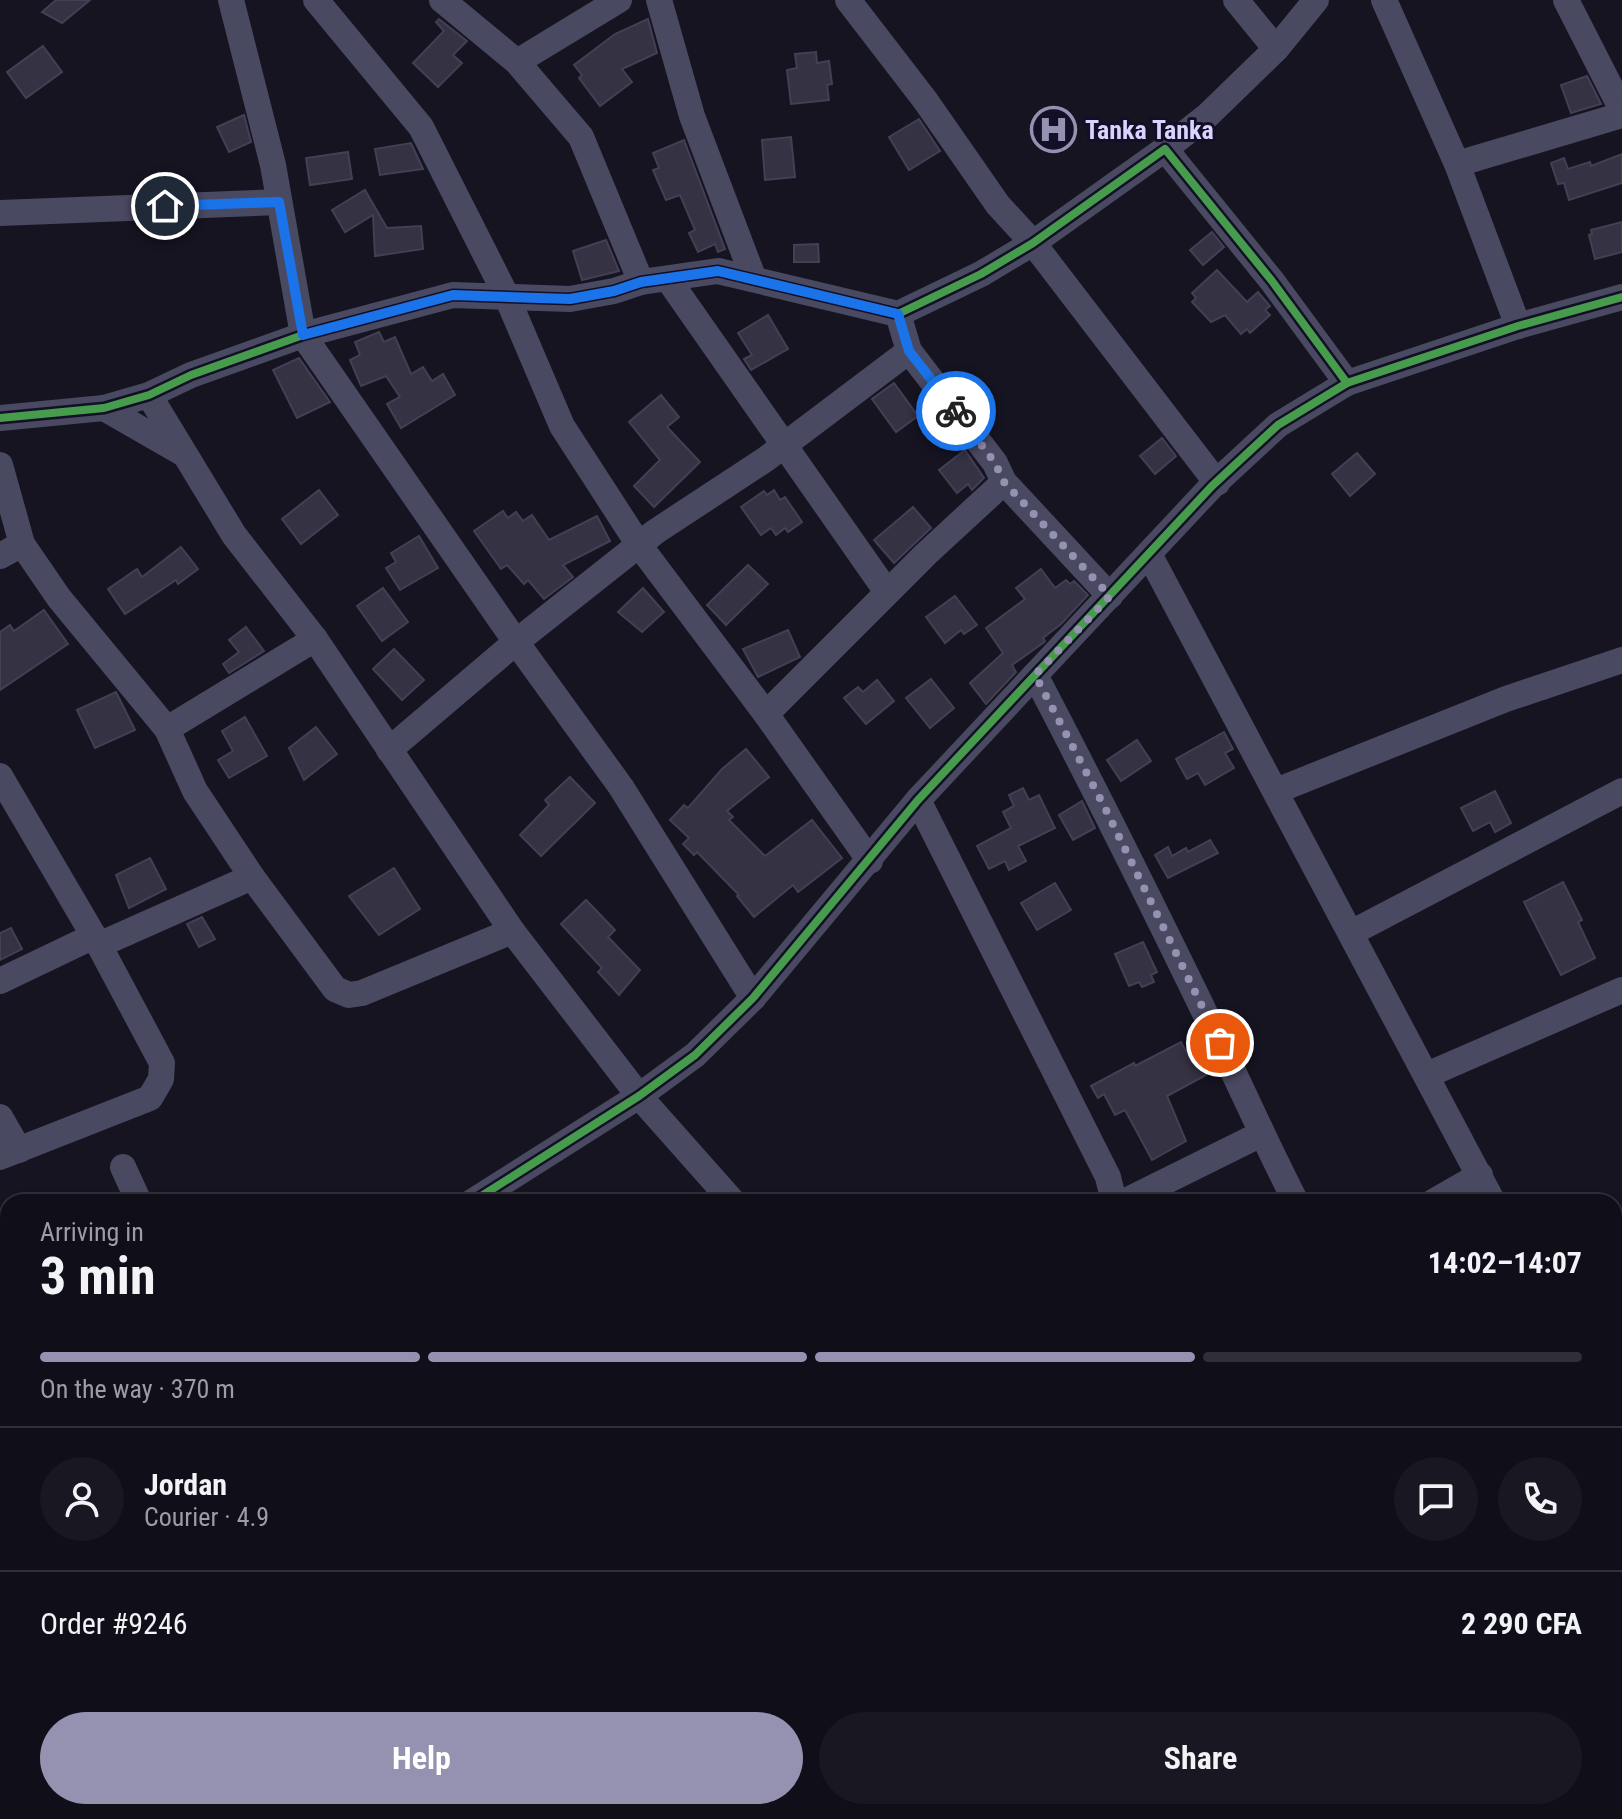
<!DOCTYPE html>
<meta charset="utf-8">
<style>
:root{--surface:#100f19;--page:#191822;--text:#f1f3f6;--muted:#9c9ca2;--line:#302f38;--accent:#9591b1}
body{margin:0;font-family:"Roboto Condensed",sans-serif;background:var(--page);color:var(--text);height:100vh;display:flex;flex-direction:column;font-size:30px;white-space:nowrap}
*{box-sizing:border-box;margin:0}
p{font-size:26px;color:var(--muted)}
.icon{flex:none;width:44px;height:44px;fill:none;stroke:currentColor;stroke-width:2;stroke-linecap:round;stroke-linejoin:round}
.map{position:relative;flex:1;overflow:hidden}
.side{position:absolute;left:0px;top:1194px;width:1622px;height:626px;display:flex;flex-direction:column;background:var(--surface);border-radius:24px 24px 0 0;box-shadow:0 2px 6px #0004,0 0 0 2px var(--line)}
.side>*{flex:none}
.pin{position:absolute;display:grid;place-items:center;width:68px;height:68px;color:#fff;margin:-34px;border:4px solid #fff;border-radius:50%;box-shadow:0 2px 8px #0007}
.courier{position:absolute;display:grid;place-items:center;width:80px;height:80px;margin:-40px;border:6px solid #1a73e8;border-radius:50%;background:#fff;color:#222;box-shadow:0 2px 10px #0007}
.overview em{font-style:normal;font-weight:700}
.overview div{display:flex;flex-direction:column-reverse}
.overview{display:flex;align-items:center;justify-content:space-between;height:136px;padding:0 40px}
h1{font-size:52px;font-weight:700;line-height:60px}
.bar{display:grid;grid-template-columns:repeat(4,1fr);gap:12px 8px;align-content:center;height:96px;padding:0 40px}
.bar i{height:10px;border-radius:6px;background:var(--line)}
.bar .on{background:var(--accent)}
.bar p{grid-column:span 4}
.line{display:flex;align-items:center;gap:20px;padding:0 40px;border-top:2px solid var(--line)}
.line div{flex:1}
.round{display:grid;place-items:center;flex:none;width:84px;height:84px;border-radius:42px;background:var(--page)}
.button{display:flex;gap:16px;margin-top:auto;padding:16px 40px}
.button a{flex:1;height:92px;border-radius:48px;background:var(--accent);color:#fff;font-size:32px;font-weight:700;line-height:92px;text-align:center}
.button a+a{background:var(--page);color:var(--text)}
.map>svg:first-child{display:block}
.building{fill:#343243;stroke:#433f54;stroke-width:2}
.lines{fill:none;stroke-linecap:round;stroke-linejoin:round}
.minor{stroke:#4a4962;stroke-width:26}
.cycleway-casing{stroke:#130f26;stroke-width:13}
.cycleway{stroke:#469c4c;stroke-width:8}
.done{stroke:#9591b1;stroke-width:8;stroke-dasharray:0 14.4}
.route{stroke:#1a73e8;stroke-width:10}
.labels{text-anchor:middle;stroke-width:6;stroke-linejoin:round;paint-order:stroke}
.poi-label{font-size:26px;font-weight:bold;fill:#d9d4ff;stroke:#130f26;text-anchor:start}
</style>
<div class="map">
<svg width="1622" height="1819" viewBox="0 0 1622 1819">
<rect width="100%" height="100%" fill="#161421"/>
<g class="building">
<path d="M 56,0 L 90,0 L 62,23 L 42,12 Z"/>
<path d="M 439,19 L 467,41 L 453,55 L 462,63 L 438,87 L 413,63 L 444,31 L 436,22 Z"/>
<path d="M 648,19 L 657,53 L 622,69 L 632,82 L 600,106 L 579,78 L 582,75 L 574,65 L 615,34 Z"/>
<path d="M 43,46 L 62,72 L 26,98 L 7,72 Z"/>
<path d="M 816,52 L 817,63 L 829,61 L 832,84 L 827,85 L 829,100 L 791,104 L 787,70 L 797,68 L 795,54 Z"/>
<path d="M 1587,76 L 1601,104 L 1571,113 L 1561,85 Z"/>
<path d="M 244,115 L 251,142 L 229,152 L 217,127 Z"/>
<path d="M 919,119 L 940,151 L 909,170 L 889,137 Z"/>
<path d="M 791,137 L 795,177 L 765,180 L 762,140 Z"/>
<path d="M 684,140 L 725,249 L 718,252 L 715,244 L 698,252 L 689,233 L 695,230 L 680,195 L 666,200 L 653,170 L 659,168 L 653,153 Z"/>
<path d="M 411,143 L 423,169 L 380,175 L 375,149 Z"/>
<path d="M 348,152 L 352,179 L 310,185 L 306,158 Z"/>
<path d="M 1622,154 L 1622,183 L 1569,200 L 1564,183 L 1558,184 L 1551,163 L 1564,158 L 1568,169 L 1590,162 L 1591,166 Z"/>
<path d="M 365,190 L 387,228 L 421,226 L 423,249 L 375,256 L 373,215 L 345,232 L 332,210 Z"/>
<path d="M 1622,222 L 1622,252 L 1595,259 L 1589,235 L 1592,234 L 1591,230 Z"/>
<path d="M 1212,232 L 1224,247 L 1203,265 L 1190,250 Z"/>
<path d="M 606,240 L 619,271 L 582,280 L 573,251 Z"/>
<path d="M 818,244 L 819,262 L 794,262 L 794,245 Z"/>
<path d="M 1217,270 L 1247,302 L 1258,292 L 1270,306 L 1265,310 L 1270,315 L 1250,333 L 1247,329 L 1241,334 L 1225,315 L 1211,322 L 1192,302 L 1196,298 L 1192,293 Z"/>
<path d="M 768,315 L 788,349 L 751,370 L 744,359 L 752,355 L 738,333 Z"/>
<path d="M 379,332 L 384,342 L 395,337 L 411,374 L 423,367 L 432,381 L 443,374 L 455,395 L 401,428 L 387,404 L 400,397 L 386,376 L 361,386 L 350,360 L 360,355 L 355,342 Z"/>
<path d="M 299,358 L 330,402 L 297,418 L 273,370 Z"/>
<path d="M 894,383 L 918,416 L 896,432 L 872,399 Z"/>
<path d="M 661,395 L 679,417 L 667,427 L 700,462 L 654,507 L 634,486 L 660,460 L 629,422 Z"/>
<path d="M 1162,438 L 1176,456 L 1155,474 L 1140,456 Z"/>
<path d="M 965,450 L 984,478 L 972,490 L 968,484 L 957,493 L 939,470 Z"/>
<path d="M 1357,453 L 1375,474 L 1350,496 L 1332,474 Z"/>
<path d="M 319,490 L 338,515 L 301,544 L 282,519 Z"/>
<path d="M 774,490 L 780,500 L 785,497 L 802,522 L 788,532 L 785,528 L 776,535 L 771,528 L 761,535 L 741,507 L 764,491 L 767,495 Z"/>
<path d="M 913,507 L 931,528 L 894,563 L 874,540 Z"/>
<path d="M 503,511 L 508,518 L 516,512 L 523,521 L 532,515 L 549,540 L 597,516 L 610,541 L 563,565 L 573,577 L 544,599 L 528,580 L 524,584 L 507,565 L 501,569 L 474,531 Z"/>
<path d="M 419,536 L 438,568 L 400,590 L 386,568 L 396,562 L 391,553 Z"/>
<path d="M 181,547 L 198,569 L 178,584 L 176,580 L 125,614 L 108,589 L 137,569 L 142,577 Z"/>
<path d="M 748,565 L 768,584 L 726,625 L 707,605 Z"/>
<path d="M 1041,569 L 1055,588 L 1066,580 L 1070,584 L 1074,581 L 1088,595 L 1061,624 L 1043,638 L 1045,641 L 1043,643 L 1012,665 L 1016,672 L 986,704 L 970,683 L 1003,653 L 986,628 L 1025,599 L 1016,588 Z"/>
<path d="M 383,588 L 408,622 L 382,641 L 357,606 Z"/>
<path d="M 643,588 L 664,612 L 642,632 L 618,612 Z"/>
<path d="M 955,596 L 977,625 L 964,634 L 961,630 L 945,643 L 926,617 Z"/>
<path d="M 44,610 L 68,644 L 0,690 L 0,632 L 10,625 L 14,631 Z"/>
<path d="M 246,627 L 264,651 L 229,673 L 223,664 L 239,652 L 229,640 Z"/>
<path d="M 788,630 L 800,657 L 758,677 L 743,649 Z"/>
<path d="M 394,649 L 424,680 L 402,700 L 373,669 Z"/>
<path d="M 931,679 L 954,708 L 930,728 L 906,698 Z"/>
<path d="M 877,680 L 894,701 L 866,724 L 844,698 L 858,687 L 863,692 Z"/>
<path d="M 116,692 L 135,730 L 95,748 L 77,710 Z"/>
<path d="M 245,717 L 267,756 L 229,778 L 218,760 L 233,751 L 222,731 Z"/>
<path d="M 316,727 L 337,754 L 304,780 L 289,748 Z"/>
<path d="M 1224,732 L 1233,749 L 1225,753 L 1234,768 L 1205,785 L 1198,773 L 1187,779 L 1176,759 Z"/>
<path d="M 1137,740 L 1151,761 L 1121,781 L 1107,760 Z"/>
<path d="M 746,749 L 769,777 L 727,811 L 733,817 L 729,820 L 765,856 L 812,820 L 842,858 L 798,892 L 793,885 L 754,917 L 737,896 L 739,895 L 697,852 L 694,855 L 683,844 L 689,838 L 670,820 L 684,805 L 688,808 L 722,769 Z"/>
<path d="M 570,777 L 595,803 L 541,856 L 520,835 L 549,805 L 545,800 Z"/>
<path d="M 1023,788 L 1029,800 L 1039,795 L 1055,828 L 1018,846 L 1026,861 L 1009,870 L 1005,861 L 989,869 L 977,846 L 1011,828 L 1003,812 L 1014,806 L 1009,795 Z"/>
<path d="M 1495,791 L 1511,823 L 1495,832 L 1490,822 L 1473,831 L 1461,808 Z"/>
<path d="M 1082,801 L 1095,828 L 1073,840 L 1059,815 Z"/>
<path d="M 1210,840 L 1218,853 L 1168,878 L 1155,855 L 1168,847 L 1172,856 L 1186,848 L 1188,852 Z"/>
<path d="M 150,858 L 166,889 L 129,908 L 116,875 Z"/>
<path d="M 394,868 L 420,909 L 379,935 L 349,896 Z"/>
<path d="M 1563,882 L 1582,920 L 1578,922 L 1595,958 L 1561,975 L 1524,902 Z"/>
<path d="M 1055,883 L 1071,910 L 1037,930 L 1021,903 Z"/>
<path d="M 586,900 L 615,930 L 608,937 L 640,970 L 619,995 L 598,972 L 602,968 L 561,924 Z"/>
<path d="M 202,917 L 215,939 L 199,947 L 187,924 Z"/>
<path d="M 11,928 L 22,949 L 0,960 L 0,933 Z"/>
<path d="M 1143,942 L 1157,972 L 1151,975 L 1154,982 L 1142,987 L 1139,982 L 1129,986 L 1115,954 Z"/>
<path d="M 1181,1042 L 1191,1061 L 1197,1058 L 1206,1075 L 1167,1096 L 1186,1141 L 1152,1160 L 1125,1110 L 1115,1115 L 1104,1094 L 1098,1098 L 1091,1086 L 1134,1063 L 1135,1066 Z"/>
</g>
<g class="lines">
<g class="minor">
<path d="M 231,0 L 273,165 L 303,335 L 516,642 L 621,787 L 753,998"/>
<path d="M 316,0 L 421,127 L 507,297 L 562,426 L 639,545 L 766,714 L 870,861"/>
<path d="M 442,0 L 517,62 L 581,137 L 641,282"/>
<path d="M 659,0 L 692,116 L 753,277"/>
<path d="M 848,0 L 925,100 L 998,205 L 1033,243 L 1217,483"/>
<path d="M 1236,0 L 1276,49"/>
<path d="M 1384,0 L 1457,164 L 1518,326"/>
<path d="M 1566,0 L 1622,110"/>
<path d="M 517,62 L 619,0"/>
<path d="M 1165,149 L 1207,116 L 1276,49 L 1316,0"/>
<path d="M 1457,164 L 1622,115"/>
<path d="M 0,213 L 279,202"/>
<path d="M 668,279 L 887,592"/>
<path d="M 898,314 L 909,351 L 995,463 L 1004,482 L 1110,596"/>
<path d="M 149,395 L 234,535 L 315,639 L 512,931 L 639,1096 L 733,1202"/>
<path d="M 104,408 L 184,454"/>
<path d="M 0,418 L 104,408 L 149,395 L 191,375 L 303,335 L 453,295 L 570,299 L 614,291 L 641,282 L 718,271 L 898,314 L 981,274 L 1033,243 L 1165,149 L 1272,281 L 1347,383"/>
<path d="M 0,465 L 22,544 L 59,598 L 167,729 L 195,791 L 252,877 L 335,989 L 349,995 L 362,993 L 512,931"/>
<path d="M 1149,554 L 1493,1202"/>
<path d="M 0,556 L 22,544"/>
<path d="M 1035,675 C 1098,795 1158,916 1217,1038 C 1244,1093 1268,1148 1296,1202"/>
<path d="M 766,714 L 926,554 L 1004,482"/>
<path d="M 167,729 L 315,639"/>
<path d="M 389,750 L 516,642 L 655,532 L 766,459 L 909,351"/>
<path d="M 0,776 L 99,945 L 162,1063 L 161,1079 L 150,1098 L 0,1157"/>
<path d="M 1276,791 L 1506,699 L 1622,660"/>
<path d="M 918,800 L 1108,1177 L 1114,1202"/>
<path d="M 1351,933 L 1622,791"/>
<path d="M 99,945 L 252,877"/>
<path d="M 0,981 L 94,936"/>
<path d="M 1427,1075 L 1622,990"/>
<path d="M 0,1117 L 19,1150"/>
<path d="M 123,1167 L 139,1202"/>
<path d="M 472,1202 L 639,1096 L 695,1055 L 753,998 L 918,800 L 1212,486 L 1278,425 L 1347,383 L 1518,326 L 1622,297"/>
<path d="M 1124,1202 L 1261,1134"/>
<path d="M 1433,1202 L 1480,1175"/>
<path d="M 1614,1329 L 1622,1326"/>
<path d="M 0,1382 L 8,1381"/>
<path d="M 1614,1436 L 1622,1451"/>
<path d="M 1614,1743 L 1622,1759"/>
<path d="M 294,1812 L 297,1819"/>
<path d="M 462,1812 L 465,1819"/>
<path d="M 610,1812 L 613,1819"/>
<path d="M 791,1812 L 793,1819"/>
<path d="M 976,1812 L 980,1819"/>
<path d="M 1277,1812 L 1283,1819"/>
<path d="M 542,1819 L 554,1812"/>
</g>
<defs>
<g id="cycleway">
<path d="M 0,418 L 104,408 L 149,395 L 191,375 L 303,335 L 453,295 L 570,299 L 614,291 L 641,282 L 718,271 L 898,314 L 981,274 L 1033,243 L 1165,149 L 1272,281 L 1347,383"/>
<path d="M 472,1202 L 639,1096 L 695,1055 L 753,998 L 918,800 L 1212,486 L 1278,425 L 1347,383 L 1518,326 L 1622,297"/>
</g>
</defs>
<use href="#cycleway" class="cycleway-casing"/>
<use href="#cycleway" class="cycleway"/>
</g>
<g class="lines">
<path class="done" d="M 956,411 L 995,463 L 1004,482 L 1110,596 L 1035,675 L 1104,806 L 1220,1043"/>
<path class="route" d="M 165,206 L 279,202 L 303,335 L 453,295 L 570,299 L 614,291 L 641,282 L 718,271 L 898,314 L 909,351 L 956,411"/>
</g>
<defs>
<symbol id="hospital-ring" viewBox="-11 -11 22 22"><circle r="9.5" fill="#130f26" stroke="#9591b1" stroke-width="1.5"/><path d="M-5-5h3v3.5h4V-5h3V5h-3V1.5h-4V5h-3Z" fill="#9591b1"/></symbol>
</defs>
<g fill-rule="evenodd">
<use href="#hospital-ring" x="1028" y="104" width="51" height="51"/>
</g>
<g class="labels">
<g class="poi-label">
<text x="1085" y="139">Tanka Tanka</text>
</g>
</g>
</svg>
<div class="pin" style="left:1220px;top:1043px;background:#ea580c"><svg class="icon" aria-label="bag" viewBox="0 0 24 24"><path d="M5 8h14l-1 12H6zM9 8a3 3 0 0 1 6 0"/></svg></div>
<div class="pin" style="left:165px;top:206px;background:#1f2937"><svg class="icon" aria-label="home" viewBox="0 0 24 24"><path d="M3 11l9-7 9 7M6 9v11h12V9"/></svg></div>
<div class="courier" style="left:956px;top:411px"><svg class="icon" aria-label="bike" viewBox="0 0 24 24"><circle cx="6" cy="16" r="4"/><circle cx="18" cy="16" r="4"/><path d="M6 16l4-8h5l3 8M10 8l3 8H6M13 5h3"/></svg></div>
<section class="side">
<div class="overview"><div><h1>3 min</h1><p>Arriving in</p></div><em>14:02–14:07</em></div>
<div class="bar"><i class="on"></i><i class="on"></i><i class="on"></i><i></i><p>On the way · 370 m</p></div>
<div class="line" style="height:144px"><a class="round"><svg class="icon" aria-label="person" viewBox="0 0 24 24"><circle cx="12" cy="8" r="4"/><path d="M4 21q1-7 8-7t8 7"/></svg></a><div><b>Jordan</b><p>Courier · 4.9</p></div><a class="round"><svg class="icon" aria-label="chat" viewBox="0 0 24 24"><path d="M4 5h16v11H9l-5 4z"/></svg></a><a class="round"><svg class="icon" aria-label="phone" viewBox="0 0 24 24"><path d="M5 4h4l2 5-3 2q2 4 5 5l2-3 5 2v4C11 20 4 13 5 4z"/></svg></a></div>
<div class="line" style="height:104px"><div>Order #9246</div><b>2 290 CFA</b></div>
<div class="button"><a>Help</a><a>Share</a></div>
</section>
</div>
